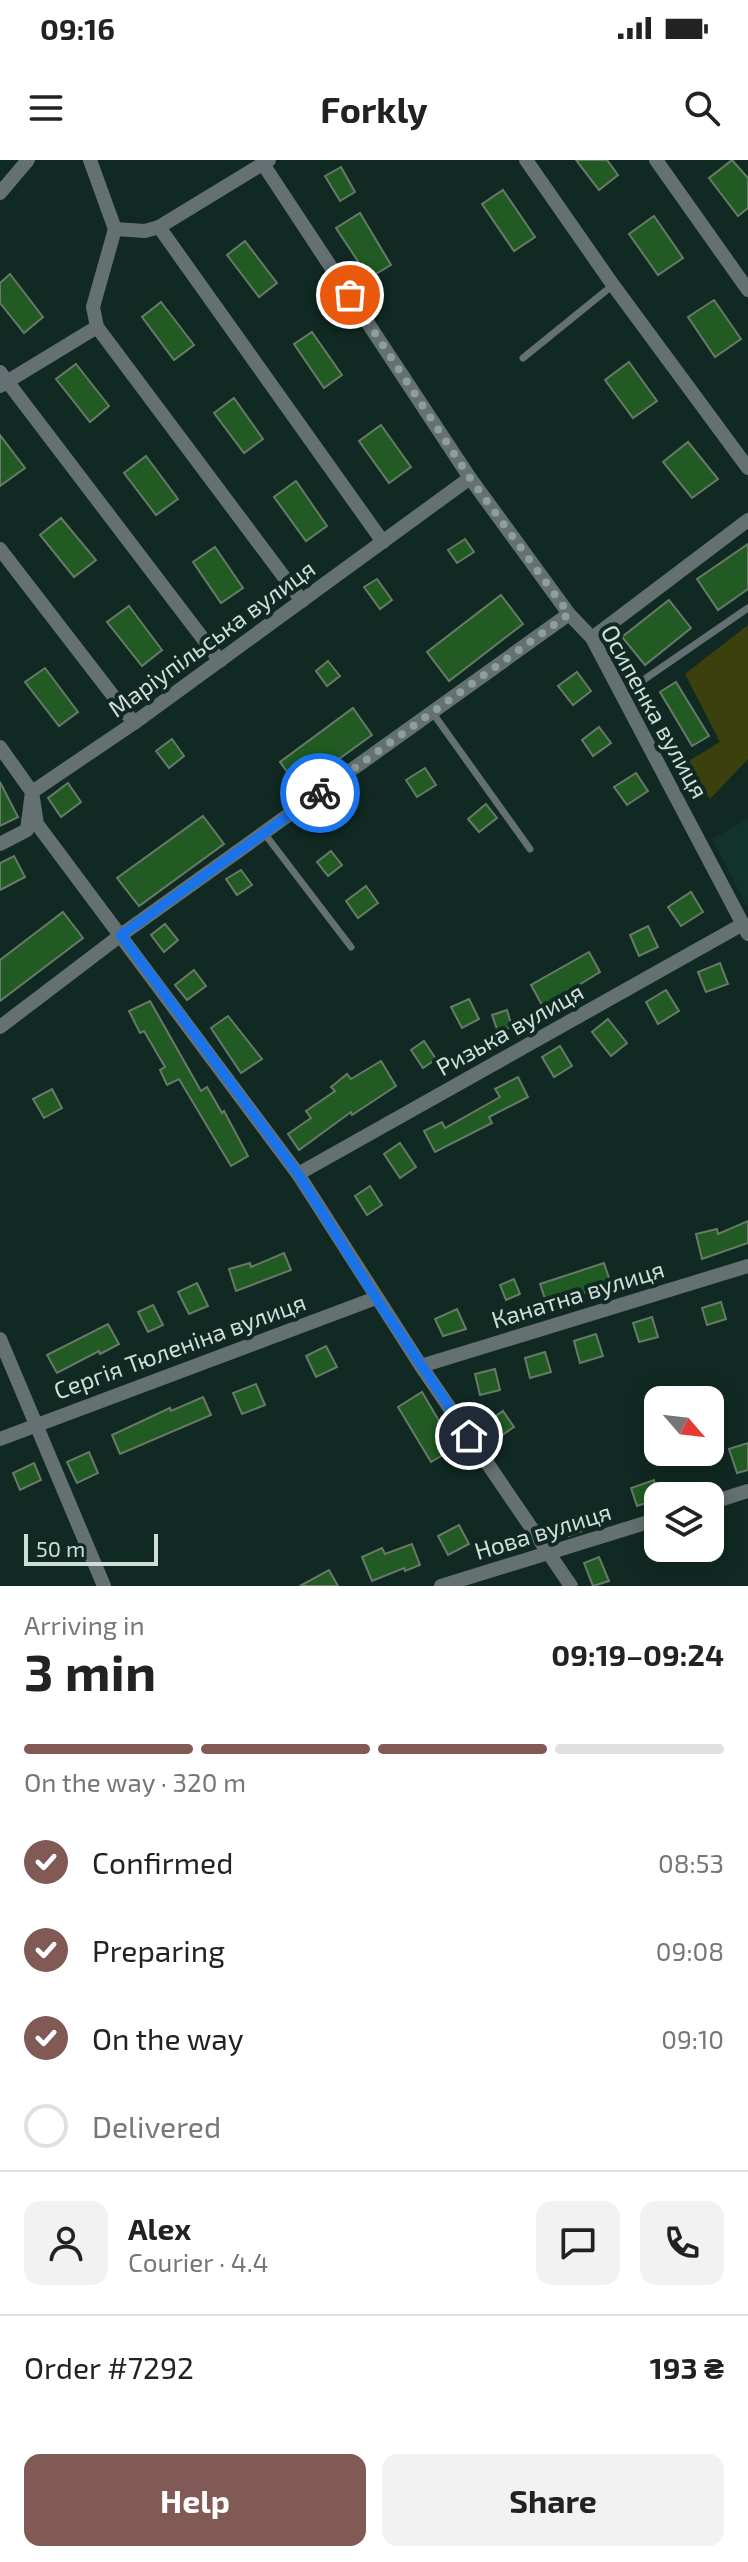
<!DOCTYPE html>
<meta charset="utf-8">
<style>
:root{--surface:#fff;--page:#f2f2f2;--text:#222;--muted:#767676;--line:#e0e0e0;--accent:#815955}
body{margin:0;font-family:"Exo 2",sans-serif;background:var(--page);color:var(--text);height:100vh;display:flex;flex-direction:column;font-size:30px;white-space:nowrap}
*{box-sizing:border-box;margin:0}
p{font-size:26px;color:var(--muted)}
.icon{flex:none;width:44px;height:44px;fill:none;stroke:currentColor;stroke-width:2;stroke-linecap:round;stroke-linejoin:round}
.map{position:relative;height:1426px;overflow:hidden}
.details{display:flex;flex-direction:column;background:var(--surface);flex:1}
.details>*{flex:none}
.needle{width:52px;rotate:118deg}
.controls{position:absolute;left:644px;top:1226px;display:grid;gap:16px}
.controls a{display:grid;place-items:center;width:80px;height:80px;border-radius:16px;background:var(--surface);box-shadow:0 4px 20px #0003;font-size:40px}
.scale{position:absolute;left:24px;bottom:20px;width:134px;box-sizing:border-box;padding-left:8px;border:4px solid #d0ded9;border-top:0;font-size:22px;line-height:28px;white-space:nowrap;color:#d0ded9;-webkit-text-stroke:6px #112923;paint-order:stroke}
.pin{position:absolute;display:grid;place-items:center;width:68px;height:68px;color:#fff;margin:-34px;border:4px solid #fff;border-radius:50%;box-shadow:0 2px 8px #0007}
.courier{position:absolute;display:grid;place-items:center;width:80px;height:80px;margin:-40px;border:6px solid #1a73e8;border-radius:50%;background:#fff;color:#222;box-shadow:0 2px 10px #0007}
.overview em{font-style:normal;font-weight:700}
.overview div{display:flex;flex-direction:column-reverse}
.overview{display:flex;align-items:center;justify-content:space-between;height:136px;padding:0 24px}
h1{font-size:52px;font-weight:700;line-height:60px}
.bar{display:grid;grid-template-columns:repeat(4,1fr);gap:12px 8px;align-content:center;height:96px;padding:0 24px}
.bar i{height:10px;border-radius:6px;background:var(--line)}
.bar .active{background:var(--accent)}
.bar p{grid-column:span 4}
.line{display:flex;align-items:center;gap:20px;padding:0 24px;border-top:2px solid var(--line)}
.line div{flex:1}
.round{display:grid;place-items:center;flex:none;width:84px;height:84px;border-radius:16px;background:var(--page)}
ol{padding:0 24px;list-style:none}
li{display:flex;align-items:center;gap:24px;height:88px}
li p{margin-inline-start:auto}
li .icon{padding:8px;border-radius:50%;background:var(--accent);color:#fff;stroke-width:4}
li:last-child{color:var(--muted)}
li i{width:44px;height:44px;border:4px solid var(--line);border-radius:50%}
.cta{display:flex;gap:16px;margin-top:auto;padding:16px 24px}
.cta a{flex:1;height:92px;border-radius:16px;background:var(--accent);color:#fff;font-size:32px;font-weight:700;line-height:92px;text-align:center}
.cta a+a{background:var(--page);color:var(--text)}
.status{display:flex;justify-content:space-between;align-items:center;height:56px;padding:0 40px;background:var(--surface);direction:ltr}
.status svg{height:22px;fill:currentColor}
header{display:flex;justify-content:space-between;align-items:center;height:104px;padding:0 24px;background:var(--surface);font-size:36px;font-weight:700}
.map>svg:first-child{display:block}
.built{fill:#12332b}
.green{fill:#3b400d}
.building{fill:#215b23;stroke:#697968;stroke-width:2}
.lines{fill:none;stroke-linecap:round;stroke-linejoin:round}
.service{stroke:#647071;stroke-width:7}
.minor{stroke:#647071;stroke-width:14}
.done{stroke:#8d9f99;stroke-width:8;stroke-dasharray:0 14.4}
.route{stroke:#1a73e8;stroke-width:10}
.labels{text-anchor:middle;stroke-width:8;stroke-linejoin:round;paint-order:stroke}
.street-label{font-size:24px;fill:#d0ded9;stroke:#112923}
</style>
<div class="status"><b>09:16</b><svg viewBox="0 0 49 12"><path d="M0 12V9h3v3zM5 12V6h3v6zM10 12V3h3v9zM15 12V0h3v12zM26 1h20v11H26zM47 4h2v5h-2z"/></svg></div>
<header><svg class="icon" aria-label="menu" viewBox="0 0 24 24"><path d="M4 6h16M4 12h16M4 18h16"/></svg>Forkly<svg class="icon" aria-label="search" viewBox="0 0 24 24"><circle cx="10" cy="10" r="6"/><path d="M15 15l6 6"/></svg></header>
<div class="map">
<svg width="748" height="1426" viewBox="0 0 748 1426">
<rect width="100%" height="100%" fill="#112923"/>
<path class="built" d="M 748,659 L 748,748 L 712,679 Z"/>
<path class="green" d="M 748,465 L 748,599 L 710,639 L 682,605 L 720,582 L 685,514 Z"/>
<g class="building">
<path d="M 576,0 L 607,0 L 618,15 L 599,30 Z"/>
<path d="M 732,0 L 748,18 L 748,48 L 738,56 L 709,18 Z"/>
<path d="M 341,7 L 355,32 L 340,41 L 325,16 Z"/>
<path d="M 503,30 L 535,77 L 514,91 L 482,44 Z"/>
<path d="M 360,53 L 391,105 L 369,118 L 336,68 Z"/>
<path d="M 654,56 L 683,98 L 658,115 L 629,74 Z"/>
<path d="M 245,81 L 277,123 L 259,137 L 227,95 Z"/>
<path d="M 10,114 L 43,157 L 24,173 L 0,143 L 0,123 Z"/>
<path d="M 714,140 L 741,179 L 715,197 L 688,157 Z"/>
<path d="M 161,142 L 194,185 L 174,200 L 142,157 Z"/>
<path d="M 312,172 L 342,215 L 324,228 L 294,184 Z"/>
<path d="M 629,202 L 657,241 L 633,258 L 605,220 Z"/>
<path d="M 76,204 L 109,246 L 90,262 L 56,219 Z"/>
<path d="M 234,238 L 263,279 L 244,293 L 214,253 Z"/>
<path d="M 381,265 L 411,307 L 389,323 L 359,281 Z"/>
<path d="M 0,275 L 25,308 L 0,326 Z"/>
<path d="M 688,282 L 718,319 L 692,338 L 663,302 Z"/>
<path d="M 146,296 L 178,339 L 156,355 L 124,313 Z"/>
<path d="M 296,321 L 327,366 L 306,381 L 274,337 Z"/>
<path d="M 61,358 L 96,400 L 74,417 L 40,375 Z"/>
<path d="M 465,379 L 474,392 L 457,403 L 448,390 Z"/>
<path d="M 748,384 L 748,429 L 718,450 L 697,419 Z"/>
<path d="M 215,387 L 243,428 L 221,443 L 193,402 Z"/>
<path d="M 377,419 L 392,440 L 380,449 L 364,427 Z"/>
<path d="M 501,435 L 523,464 L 449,521 L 427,492 Z"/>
<path d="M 669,440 L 691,468 L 645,505 L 622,477 Z"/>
<path d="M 129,446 L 162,490 L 142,506 L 107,462 Z"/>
<path d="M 328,501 L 340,516 L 327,526 L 316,511 Z"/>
<path d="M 45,508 L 78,552 L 59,566 L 25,522 Z"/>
<path d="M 577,512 L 591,531 L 573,545 L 558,526 Z"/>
<path d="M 676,522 L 709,576 L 692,586 L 660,532 Z"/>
<path d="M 353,548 L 372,575 L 299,628 L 280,602 Z"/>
<path d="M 599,567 L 611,583 L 593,596 L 582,580 Z"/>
<path d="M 172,579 L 184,596 L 169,608 L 156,591 Z"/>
<path d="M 425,608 L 436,625 L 417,637 L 406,620 Z"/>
<path d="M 636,613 L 648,631 L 627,645 L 614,627 Z"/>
<path d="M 0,622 L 18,657 L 0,666 Z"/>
<path d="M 68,623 L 81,642 L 61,657 L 48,638 Z"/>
<path d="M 486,644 L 497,658 L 479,672 L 468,659 Z"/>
<path d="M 203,656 L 224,684 L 139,746 L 117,718 Z"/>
<path d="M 331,691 L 342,705 L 328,716 L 317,702 Z"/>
<path d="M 14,696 L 25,717 L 0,730 L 0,703 Z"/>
<path d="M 241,710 L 252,725 L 237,735 L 226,719 Z"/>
<path d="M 366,726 L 378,743 L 358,758 L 346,741 Z"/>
<path d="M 691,732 L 703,752 L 681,766 L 668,747 Z"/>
<path d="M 63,752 L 83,778 L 0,841 L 0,800 Z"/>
<path d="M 165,764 L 178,780 L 164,792 L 151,775 Z"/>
<path d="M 648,766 L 658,787 L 639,796 L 630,775 Z"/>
<path d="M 589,792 L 600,812 L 543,847 L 531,825 Z"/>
<path d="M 720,803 L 728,824 L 706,832 L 698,812 Z"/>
<path d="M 194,810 L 206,826 L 187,840 L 175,825 Z"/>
<path d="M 666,830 L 679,851 L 658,864 L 646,842 Z"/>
<path d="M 469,839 L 479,859 L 462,868 L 451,847 Z"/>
<path d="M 150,841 L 201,931 L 207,927 L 222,953 L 224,951 L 248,996 L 231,1006 L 179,919 L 167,925 L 160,910 L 165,907 L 144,871 L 140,873 L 129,851 Z"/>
<path d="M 507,850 L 512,867 L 498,872 L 492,855 Z"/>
<path d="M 228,856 L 262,899 L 241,913 L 211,868 Z"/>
<path d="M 608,859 L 627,883 L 611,896 L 592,872 Z"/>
<path d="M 424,881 L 436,899 L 423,908 L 411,890 Z"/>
<path d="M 560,886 L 572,906 L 554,917 L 542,897 Z"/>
<path d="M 381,901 L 396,926 L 352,955 L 351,952 L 299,990 L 288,974 L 311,958 L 306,951 L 335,931 L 331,927 L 347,914 L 351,919 Z"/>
<path d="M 518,917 L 528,937 L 489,957 L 492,963 L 435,992 L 424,971 L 442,962 L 445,968 L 500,937 L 495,929 Z"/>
<path d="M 52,929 L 62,948 L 44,958 L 33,939 Z"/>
<path d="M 400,983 L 416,1007 L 400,1018 L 384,994 Z"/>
<path d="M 370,1026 L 382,1045 L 367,1055 L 355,1036 Z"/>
<path d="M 748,1061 L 748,1083 L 702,1099 L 696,1074 L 717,1069 L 718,1074 Z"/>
<path d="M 284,1093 L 291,1110 L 236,1131 L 229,1109 L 250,1103 L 251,1107 Z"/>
<path d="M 604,1103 L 611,1124 L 547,1145 L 540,1124 Z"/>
<path d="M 514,1119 L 520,1134 L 506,1140 L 500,1125 Z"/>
<path d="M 197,1123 L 208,1146 L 189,1154 L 178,1132 Z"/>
<path d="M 721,1142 L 726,1159 L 707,1165 L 702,1148 Z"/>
<path d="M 153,1145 L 163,1165 L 148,1172 L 138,1152 Z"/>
<path d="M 457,1149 L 466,1169 L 443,1176 L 435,1159 Z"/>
<path d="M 652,1157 L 658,1177 L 639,1182 L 633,1163 Z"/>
<path d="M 108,1164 L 119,1184 L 100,1194 L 99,1191 L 57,1213 L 47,1195 Z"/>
<path d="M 596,1174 L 603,1196 L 580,1203 L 574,1181 Z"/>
<path d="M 326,1186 L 337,1207 L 316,1217 L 306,1196 Z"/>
<path d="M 545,1192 L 551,1212 L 530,1218 L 525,1198 Z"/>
<path d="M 495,1209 L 500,1230 L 480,1235 L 475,1214 Z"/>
<path d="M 256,1224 L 265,1245 L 242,1254 L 233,1233 Z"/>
<path d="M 422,1232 L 455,1288 L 431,1302 L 398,1247 Z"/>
<path d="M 203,1237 L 211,1255 L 120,1294 L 112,1275 L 170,1248 L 171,1251 Z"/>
<path d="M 503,1251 L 514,1267 L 495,1280 L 484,1264 Z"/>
<path d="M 748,1283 L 748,1310 L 737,1313 L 729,1289 Z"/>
<path d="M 89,1292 L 98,1313 L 77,1323 L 67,1302 Z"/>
<path d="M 34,1303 L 41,1320 L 20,1330 L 13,1313 Z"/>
<path d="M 654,1320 L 658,1339 L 637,1346 L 631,1328 Z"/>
<path d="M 586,1353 L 591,1368 L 569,1376 L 564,1360 Z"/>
<path d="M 459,1365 L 469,1384 L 448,1395 L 438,1376 Z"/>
<path d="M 412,1384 L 420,1405 L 405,1411 L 404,1408 L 372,1421 L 362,1397 L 382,1388 L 385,1394 Z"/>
<path d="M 599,1397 L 609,1421 L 593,1426 L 584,1403 Z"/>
<path d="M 329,1410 L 338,1426 L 300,1426 Z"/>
</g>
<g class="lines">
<g class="service">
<path d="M 523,198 L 613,125"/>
<path d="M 639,523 L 748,448"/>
<path d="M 432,552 L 530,689"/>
<path d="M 264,673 L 351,787"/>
</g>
<g class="minor">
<path d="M 526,0 L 613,125 L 748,308"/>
<path d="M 656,0 L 748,130"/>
<path d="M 263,4 L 470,318 L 569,454 L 592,478 L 748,774"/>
<path d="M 0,33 L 28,0"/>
<path d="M 159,67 L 383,382"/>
<path d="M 115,69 L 145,71 L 159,67 L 269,0"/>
<path d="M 97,167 L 302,441"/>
<path d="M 0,212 L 220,501"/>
<path d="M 0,226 L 97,167 L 93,147 L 115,69 L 90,0"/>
<path d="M 0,389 L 134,563"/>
<path d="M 592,478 L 748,360"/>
<path d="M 0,587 L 32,632 L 37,664 L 298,1014 L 421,1206 L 571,1426"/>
<path d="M 0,684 L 27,670 L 32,632 L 134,563 L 470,318"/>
<path d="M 0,867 L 121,775 L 569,454"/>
<path d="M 298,1014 L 743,764"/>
<path d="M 0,1179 L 104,1426"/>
<path d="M 421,1206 L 748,1106"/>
<path d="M 0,1279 L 376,1138"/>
<path d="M 710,1343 L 748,1331"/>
<path d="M 441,1426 L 658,1359"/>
</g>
</g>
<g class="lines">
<path class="done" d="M 320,633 L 569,454 L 470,318 L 350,135"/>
<path class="route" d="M 320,633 L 121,775 L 298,1014 L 376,1138 L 469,1276"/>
</g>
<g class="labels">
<g class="street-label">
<text transform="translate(212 479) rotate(-36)" y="8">Маріупільська вулиця</text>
<text transform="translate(654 552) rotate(61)" y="8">Осипенка вулиця</text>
<text transform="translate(510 870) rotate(-29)" y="8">Ризька вулиця</text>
<text transform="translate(578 1135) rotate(-17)" y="8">Канатна вулиця</text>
<text transform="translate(180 1187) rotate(-20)" y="8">Сергія Тюленіна вулиця</text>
<text transform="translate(543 1372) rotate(-17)" y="8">Нова вулиця</text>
</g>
</g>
</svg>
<div class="controls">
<a><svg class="needle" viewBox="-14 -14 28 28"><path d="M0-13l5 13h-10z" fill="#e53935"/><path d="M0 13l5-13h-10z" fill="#767676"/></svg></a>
<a><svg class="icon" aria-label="layers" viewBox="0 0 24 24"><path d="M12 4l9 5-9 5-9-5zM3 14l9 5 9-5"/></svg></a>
</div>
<div class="scale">50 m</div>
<div class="pin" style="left:350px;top:135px;background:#ea580c"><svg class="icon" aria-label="bag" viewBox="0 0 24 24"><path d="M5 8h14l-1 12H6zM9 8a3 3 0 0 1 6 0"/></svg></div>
<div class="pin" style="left:469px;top:1276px;background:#1f2937"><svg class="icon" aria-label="home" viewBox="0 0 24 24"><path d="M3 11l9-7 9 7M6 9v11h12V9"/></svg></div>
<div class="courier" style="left:320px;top:633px"><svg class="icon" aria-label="bike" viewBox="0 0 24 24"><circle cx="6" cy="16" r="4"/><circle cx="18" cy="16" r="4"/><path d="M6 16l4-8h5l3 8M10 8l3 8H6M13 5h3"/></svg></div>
</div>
<section class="details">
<div class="overview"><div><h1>3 min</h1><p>Arriving in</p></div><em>09:19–09:24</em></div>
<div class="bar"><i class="active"></i><i class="active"></i><i class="active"></i><i></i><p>On the way · 320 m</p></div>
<ol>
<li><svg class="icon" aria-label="check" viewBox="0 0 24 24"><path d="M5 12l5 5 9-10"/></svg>Confirmed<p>08:53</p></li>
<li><svg class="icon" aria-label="check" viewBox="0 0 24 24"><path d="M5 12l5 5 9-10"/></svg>Preparing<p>09:08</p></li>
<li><svg class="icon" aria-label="check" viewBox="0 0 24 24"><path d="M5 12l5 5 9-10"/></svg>On the way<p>09:10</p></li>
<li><i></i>Delivered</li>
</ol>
<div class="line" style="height:144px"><a class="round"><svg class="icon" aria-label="person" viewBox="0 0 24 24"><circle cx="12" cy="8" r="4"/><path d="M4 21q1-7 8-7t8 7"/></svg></a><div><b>Alex</b><p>Courier · 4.4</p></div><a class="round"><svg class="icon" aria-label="chat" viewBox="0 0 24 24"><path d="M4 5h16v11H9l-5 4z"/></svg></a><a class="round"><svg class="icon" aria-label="phone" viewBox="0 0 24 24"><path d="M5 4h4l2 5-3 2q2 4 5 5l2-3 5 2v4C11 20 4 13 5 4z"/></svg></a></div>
<div class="line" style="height:104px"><div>Order #7292</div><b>193 ₴</b></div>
<div class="cta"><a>Help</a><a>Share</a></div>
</section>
